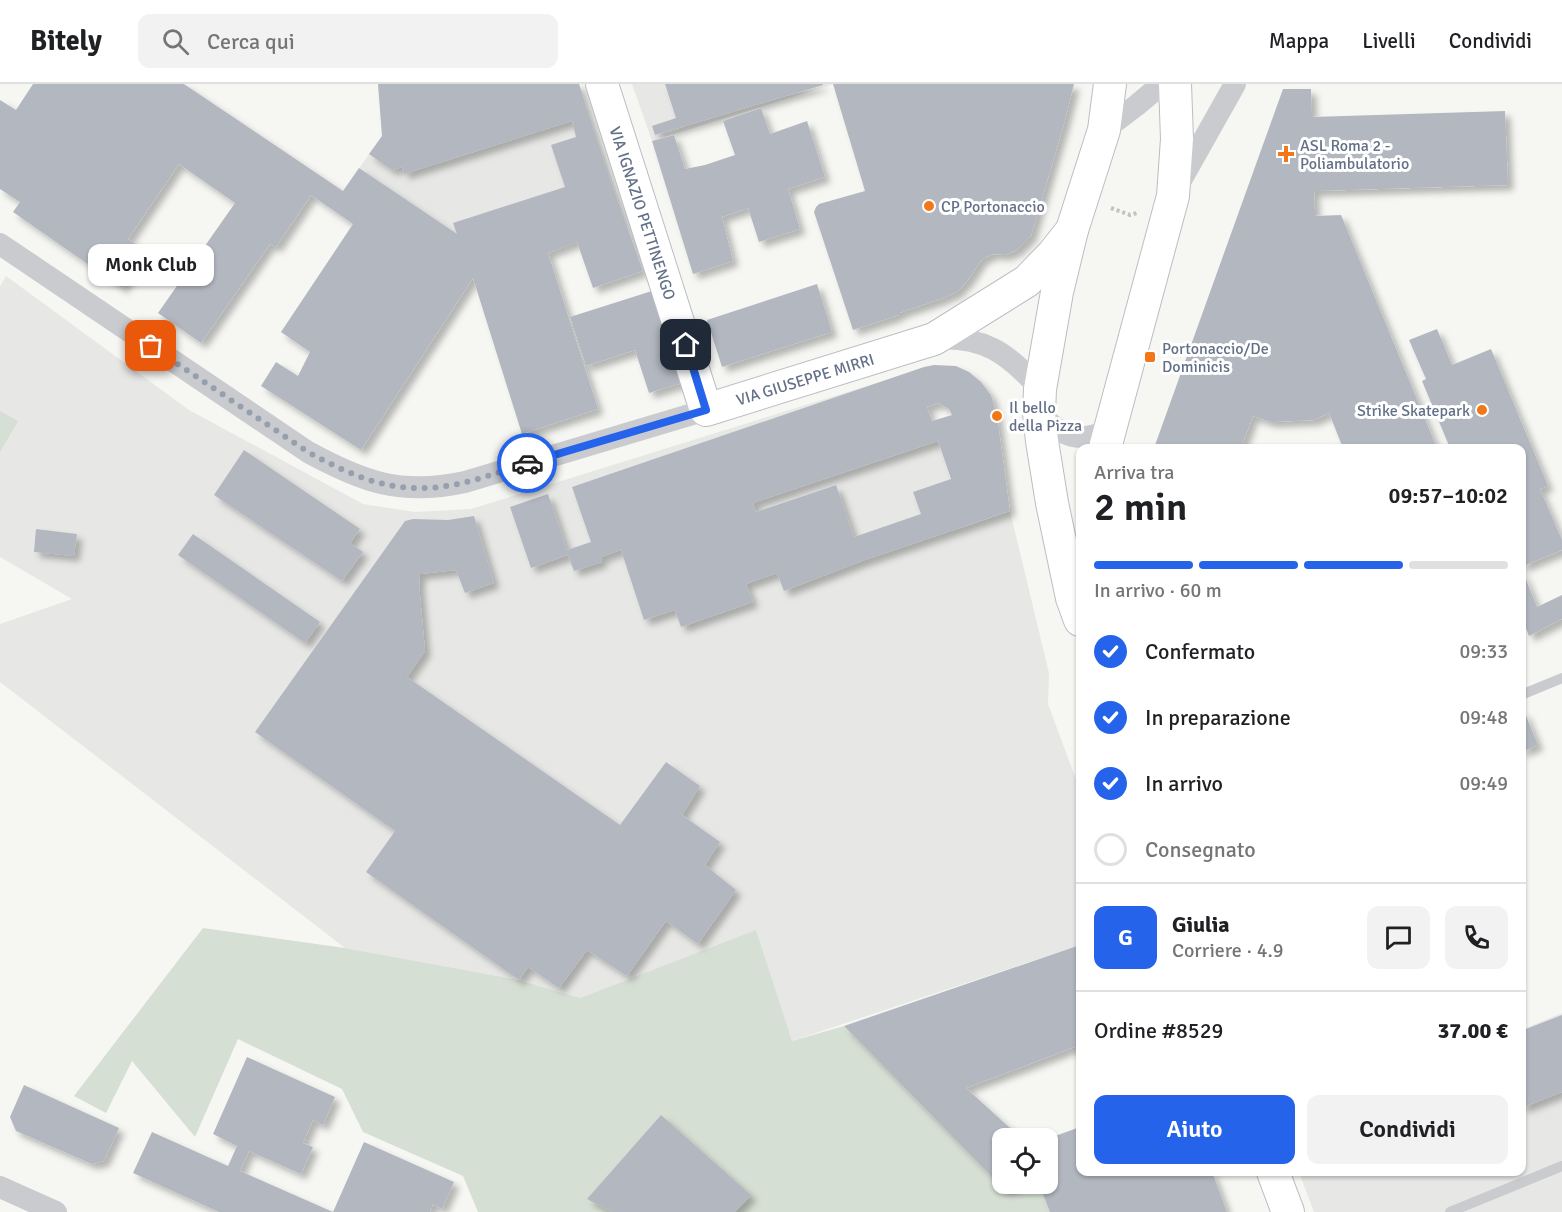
<!DOCTYPE html>
<html lang="it">
<meta charset="utf-8">
<style>
:root{--surface:#fff;--page:#f2f2f2;--text:#202124;--muted:#757577;--line:#e0e0e0;--accent:#2563eb}
body{margin:0;font-family:Signika,sans-serif;background:var(--page);color:var(--text);height:100vh;display:flex;flex-direction:column;font-size:22px;white-space:nowrap}
*{box-sizing:border-box;margin:0}
p{font-size:20px;color:var(--muted)}
.icon{flex:none;width:33px;height:33px;fill:none;stroke:currentColor;stroke-width:2;stroke-linecap:round;stroke-linejoin:round}
.map{position:relative;flex:1;overflow:hidden}
.details{position:absolute;left:1076px;top:360px;width:450px;height:732px;display:flex;flex-direction:column;background:var(--surface);border-radius:12px;box-shadow:0 2px 4px #0004}
.details>*{flex:none}
.tools{position:absolute;left:992px;top:1044px;display:grid;gap:12px}
.tools a{display:grid;place-items:center;width:66px;height:66px;border-radius:12px;background:var(--surface);box-shadow:0 2px 4px #0004;font-size:30px}
.pin{position:absolute;display:grid;place-items:center;width:51px;height:51px;color:#fff;margin:-26px;border-radius:12px;box-shadow:0 3px 9px #0006}
.courier{position:absolute;display:grid;place-items:center;width:60px;height:60px;margin:-30px;border:4px solid #2563eb;border-radius:50%;background:#fff;color:#222;box-shadow:0 2px 8px #0007}
.bubble{position:absolute;height:42px;border-radius:12px;background:var(--surface);box-shadow:0 2px 4px #0004;font-size:20px;font-weight:600;line-height:42px;text-align:center}
.summary em{font-style:normal;font-weight:600}
.summary div{display:flex;flex-direction:column-reverse}
.summary{display:flex;align-items:center;justify-content:space-between;height:102px;padding:0 18px}
h1{font-size:39px;font-weight:600;line-height:45px}
.bar{display:grid;grid-template-columns:repeat(4,1fr);gap:9px 6px;align-content:center;height:72px;padding:0 18px}
.bar i{height:8px;border-radius:4px;background:var(--line)}
.bar .selected{background:var(--accent)}
.bar p{grid-column:span 4}
.line{display:flex;align-items:center;gap:15px;padding:0 18px;border-top:2px solid var(--line)}
.line div{flex:1}
.round{display:grid;place-items:center;flex:none;width:63px;height:63px;border-radius:12px;background:var(--page)}
ol{padding:0 18px;list-style:none}
li{display:flex;align-items:center;gap:18px;height:66px}
li p{margin-inline-start:auto}
li .icon{padding:6px;border-radius:50%;background:var(--accent);color:#fff;stroke-width:4}
li:last-child{color:var(--muted)}
li i{width:33px;height:33px;border:3px solid var(--line);border-radius:50%}
.button{display:flex;gap:12px;margin-top:auto;padding:12px 18px}
.button a{flex:1;height:69px;border-radius:12px;background:var(--accent);color:#fff;font-size:24px;font-weight:600;line-height:69px;text-align:center}
.button a+a{background:var(--page);color:var(--text)}
header{display:flex;align-items:center;gap:36px;box-sizing:border-box;height:84px;padding:0 30px;background:var(--surface);border-bottom:2px solid var(--line)}
header strong{font-size:28px}
nav{display:flex;gap:33px;margin-inline-start:auto;font-size:21px}
.search{width:420px;height:54px;background:var(--page);display:flex;align-items:center;gap:15px;box-sizing:border-box;padding:0 21px;border-radius:12px;color:var(--muted);font-size:22px}
.map>svg:first-child{display:block}
.built{fill:#e7e7e6}
.green{fill:#d6dfd4}
.building{fill:#b3b8c0;fill-rule:evenodd;filter:url(#shadow)}
.lines{fill:none;stroke-linecap:round;stroke-linejoin:round}
.secondary-casing{stroke:#babec4;stroke-width:34}
.path{stroke:#bfc1c4;stroke-width:4;stroke-dasharray:3 3;stroke-linecap:butt}
.service{stroke:#c9cbcf;stroke-width:10}
.minor{stroke:#c9cbcf;stroke-width:22}
.secondary{stroke:#fff;stroke-width:32}
.done{stroke:#969fad;stroke-width:6;stroke-dasharray:0 10.8}
.route{stroke:#2563eb;stroke-width:8}
.poi-dot{fill:#f37717;stroke:#fff;stroke-width:2}
.labels{text-anchor:middle;stroke-width:6;stroke-linejoin:round;paint-order:stroke}
.poi-label{font-size:16px;fill:#637087;stroke:#fff;text-anchor:start}
.street-label{font-size:16px;fill:#637087;stroke:#fff}
</style>
<header>
<strong>Bitely</strong>
<div class="search"><svg class="icon" aria-label="search" viewBox="0 0 24 24"><circle cx="10" cy="10" r="6"/><path d="M15 15l6 6"/></svg>Cerca qui</div>
<nav><a>Mappa</a><a>Livelli</a><a>Condividi</a></nav>
</header>
<div class="map">
<svg width="1562" height="1128" viewBox="0 0 1562 1128">
<defs>
<filter id="shadow"><feDropShadow dx="5.5" dy="5.5" stdDeviation="3" flood-color="#0004"/></filter>
</defs>
<rect width="100%" height="100%" fill="#f6f7f3"/>
<g class="built">
<path d="M 547,0 L 579,0 L 627,141 L 548,169 L 473,194 L 343,107 L 382,52 Z"/>
<path d="M 632,0 L 834,0 L 652,57 Z"/>
<path d="M 6,192 L 189,326 L 363,420 L 415,428 L 471,425 L 915,287 L 966,442 L 1010,427 L 1049,589 L 1048,620 L 1080,706 L 1080,861 L 792,957 L 755,847 L 580,914 L 519,896 L 345,864 L 0,598 L 0,540 L 72,515 L 0,473 L 0,202 Z"/>
<path d="M 1562,929 L 1562,1128 L 1314,1128 L 1299,1088 L 1521,1088 L 1521,946 Z"/>
</g>
<g class="green">
<path d="M 0,327 L 18,337 L 0,368 Z"/>
<path d="M 203,844 L 345,864 L 519,896 L 580,914 L 756,846 L 792,957 L 844,942 L 1005,1105 L 1021,1100 L 1039,1100 L 1050,1128 L 478,1128 L 463,1092 L 363,1048 L 342,1005 L 238,955 L 195,1053 L 132,977 L 106,1029 L 74,1012 Z"/>
</g>
<g class="building">
<path d="M 33,0 L 184,0 L 343,107 L 359,84 L 457,150 L 453,139 L 565,103 L 551,61 L 576,53 L 572,37 L 404,90 L 402,83 L 392,86 L 369,70 L 382,52 L 378,0 L 579,0 L 608,89 L 643,187 L 593,204 L 577,158 L 548,169 L 598,325 L 522,350 L 473,194 L 361,366 L 261,302 L 276,278 L 298,292 L 310,268 L 281,248 L 353,140 L 311,111 L 276,163 L 270,160 L 201,259 L 158,229 L 235,119 L 179,80 L 128,155 L 147,168 L 122,204 L 13,128 L 20,118 L 0,105 L 0,16 L 16,26 Z"/>
<path d="M 665,0 L 823,0 L 823,1 L 655,51 L 652,42 L 676,34 Z"/>
<path d="M 833,0 L 1074,0 L 1065,36 L 1031,152 L 1017,166 L 1010,169 L 1005,171 L 993,170 L 982,175 L 968,196 L 957,208 L 941,215 L 899,229 L 899,231 L 853,246 L 814,128 L 816,123 L 819,120 L 865,107 Z"/>
<path d="M 1283,5 L 1311,5 L 1312,33 L 1505,27 L 1508,101 L 1314,107 L 1315,132 L 1341,131 L 1437,364 L 1343,364 L 1329,329 L 1314,336 L 1271,338 L 1253,332 L 1241,364 L 1154,364 Z"/>
<path d="M 761,24 L 770,50 L 807,37 L 825,93 L 788,105 L 800,145 L 759,158 L 748,124 L 722,133 L 733,177 L 693,190 L 652,57 L 674,51 L 685,85 L 705,81 L 735,71 L 723,37 Z"/>
<path d="M 817,200 L 832,248 L 722,283 L 707,236 Z"/>
<path d="M 655,206 L 685,298 L 649,309 L 635,266 L 586,282 L 570,233 Z"/>
<path d="M 1437,245 L 1452,281 L 1491,265 L 1548,402 L 1540,405 L 1562,456 L 1562,466 L 1521,483 L 1537,523 L 1562,511 L 1562,535 L 1529,552 L 1521,532 L 1521,364 L 1450,364 L 1422,297 L 1426,295 L 1409,256 Z"/>
<path d="M 934,281 L 956,282 L 969,288 L 981,298 L 991,311 L 997,332 L 1010,427 L 862,477 L 784,507 L 777,489 L 746,500 L 753,518 L 681,543 L 675,526 L 644,536 L 621,466 L 601,473 L 602,478 L 574,487 L 568,471 L 531,484 L 510,423 L 548,410 L 567,466 L 591,458 L 572,403 L 924,283 ZM 938,319 L 949,325 L 952,331 L 932,337 L 927,323 ZM 938,357 L 951,395 L 913,408 L 921,430 L 854,453 L 836,401 L 756,428 L 753,419 Z"/>
<path d="M 244,366 L 360,445 L 350,459 L 363,468 L 342,497 L 214,411 Z"/>
<path d="M 474,432 L 494,499 L 465,509 L 456,486 L 420,490 L 419,501 L 425,567 L 407,593 L 620,741 L 666,678 L 700,702 L 682,731 L 720,758 L 705,781 L 736,806 L 698,860 L 666,837 L 627,892 L 587,866 L 559,904 L 528,883 L 519,896 L 366,788 L 395,747 L 255,648 L 405,437 L 413,435 L 448,436 Z"/>
<path d="M 36,445 L 77,450 L 74,472 L 34,468 Z"/>
<path d="M 193,450 L 320,538 L 305,559 L 178,471 Z"/>
<path d="M 1524,627 L 1538,661 L 1521,668 L 1521,628 Z"/>
<path d="M 1080,861 L 1080,961 L 966,1004 L 1021,1054 L 1002,1054 L 1002,1100 L 1021,1100 L 1005,1106 L 844,942 Z"/>
<path d="M 1562,931 L 1562,1008 L 1521,1024 L 1521,947 Z"/>
<path d="M 247,973 L 335,1013 L 323,1041 L 313,1036 L 303,1059 L 313,1063 L 301,1090 L 249,1067 L 240,1087 L 333,1128 L 364,1058 L 454,1098 L 442,1125 L 433,1120 L 430,1128 L 219,1128 L 133,1089 L 152,1048 L 228,1082 L 237,1062 L 213,1050 Z"/>
<path d="M 24,1001 L 119,1044 L 104,1077 L 92,1080 L 16,1047 L 10,1033 Z"/>
<path d="M 661,1031 L 751,1111 L 735,1128 L 612,1128 L 587,1115 Z"/>
<path d="M 1080,1043 L 1080,1088 L 1212,1088 L 1227,1128 L 1050,1128 L 1039,1100 L 1047,1100 L 1047,1055 Z"/>
</g>
<g class="lines">
<defs>
<g id="secondary">
<path d="M 602,0 L 706,326 L 934,255 L 1027,197 L 1053,170 L 1072,146"/>
<path d="M 1105,364 L 1173,112 L 1177,55 L 1175,0"/>
<path d="M 1080,536 L 1072,514 L 1052,419 L 1042,357 L 1039,329 L 1040,305 L 1057,208 L 1072,146 L 1104,46 L 1110,0"/>
<path d="M 1273,1088 L 1288,1128"/>
</g>
</defs>
<use href="#secondary" class="secondary-casing"/>
<path class="path" d="M 1111,124 L 1130,131 L 1137,129"/>
<g class="service">
<path d="M 1521,611 L 1562,594"/>
<path d="M 1450,1128 L 1562,1082"/>
</g>
<g class="minor">
<path d="M 1104,46 L 1137,21 L 1162,0"/>
<path d="M 1176,105 L 1235,0"/>
<path d="M 0,160 L 308,368 C 363,398 401,412 465,398 L 706,326"/>
<path d="M 934,255 C 983,251 1008,269 1040,305"/>
<path d="M 1039,329 C 1062,353 1079,360 1109,346"/>
<path d="M 0,1103 L 56,1128"/>
</g>
<use href="#secondary" class="secondary"/>
</g>
<g class="lines">
<path class="done" d="M 151,262 L 308,368 C 350,391 389,409 439,403 C 469,400 499,388 527,379"/>
<path class="route" d="M 527,379 L 706,326 L 686,261"/>
</g>
<g class="poi-dot">
<path d="M1283 61h6v6h6v6h-6v6h-6v-6h-6v-6h6z"/>
<circle cx="929" cy="122" r="6"/>
<rect x="1144" y="267" width="12" height="12" rx="3"/>
<circle cx="1482" cy="326" r="6"/>
<circle cx="997" cy="332" r="6"/>
</g>
<g class="labels">
<g class="poi-label">
<text x="1300" y="67">ASL Roma 2 -<tspan x="1300" dy="18">Poliambulatorio</tspan></text>
<text x="941" y="128">CP Portonaccio</text>
<text x="1162" y="270">Portonaccio/De<tspan x="1162" dy="18">Dominicis</tspan></text>
<text x="1009" y="329">Il bello<tspan x="1009" dy="18">della Pizza</tspan></text>
<text x="1470" y="332" text-anchor="end">Strike Skatepark</text>
</g>
<g class="street-label">
<text transform="translate(643 129) rotate(72)" y="6">VIA IGNAZIO PETTINENGO</text>
<text transform="translate(805 295) rotate(-17)" y="6">VIA GIUSEPPE MIRRI</text>
</g>
</g>
</svg>
<div class="tools">
<a><svg class="icon" aria-label="locate" viewBox="0 0 24 24"><circle cx="12" cy="12" r="6"/><path d="M12 2v4M12 18v4M2 12h4M18 12h4"/></svg></a>
</div>
<div class="pin" style="left:151px;top:262px;background:#ea580c"><svg class="icon" aria-label="bag" viewBox="0 0 24 24"><path d="M5 8h14l-1 12H6zM9 8a3 3 0 0 1 6 0"/></svg></div>
<div class="pin" style="left:686px;top:261px;background:#1f2937"><svg class="icon" aria-label="home" viewBox="0 0 24 24"><path d="M3 11l9-7 9 7M6 9v11h12V9"/></svg></div>
<div class="courier" style="left:527px;top:379px"><svg class="icon" aria-label="car" viewBox="0 0 24 24"><path d="M5 17H2v-5l4-1 3-4h7l3 4 3 1v5h-3M9 17h6M6 11h13"/><circle cx="7" cy="17" r="2"/><circle cx="17" cy="17" r="2"/></svg></div>
<div class="bubble" style="left:88px;top:160px;width:126px">Monk Club</div>
<section class="details">
<div class="summary"><div><h1>2 min</h1><p>Arriva tra</p></div><em>09:57–10:02</em></div>
<div class="bar"><i class="selected"></i><i class="selected"></i><i class="selected"></i><i></i><p>In arrivo · 60 m</p></div>
<ol>
<li><svg class="icon" aria-label="check" viewBox="0 0 24 24"><path d="M5 12l5 5 9-10"/></svg>Confermato<p>09:33</p></li>
<li><svg class="icon" aria-label="check" viewBox="0 0 24 24"><path d="M5 12l5 5 9-10"/></svg>In preparazione<p>09:48</p></li>
<li><svg class="icon" aria-label="check" viewBox="0 0 24 24"><path d="M5 12l5 5 9-10"/></svg>In arrivo<p>09:49</p></li>
<li><i></i>Consegnato</li>
</ol>
<div class="line" style="height:108px"><b class="round" style="background:var(--accent);color:#fff">G</b><div><b>Giulia</b><p>Corriere · 4.9</p></div><a class="round"><svg class="icon" aria-label="chat" viewBox="0 0 24 24"><path d="M4 5h16v11H9l-5 4z"/></svg></a><a class="round"><svg class="icon" aria-label="phone" viewBox="0 0 24 24"><path d="M5 4h4l2 5-3 2q2 4 5 5l2-3 5 2v4C11 20 4 13 5 4z"/></svg></a></div>
<div class="line" style="height:78px"><div>Ordine #8529</div><b>37.00 €</b></div>
<div class="button"><a>Aiuto</a><a>Condividi</a></div>
</section>
</div>
